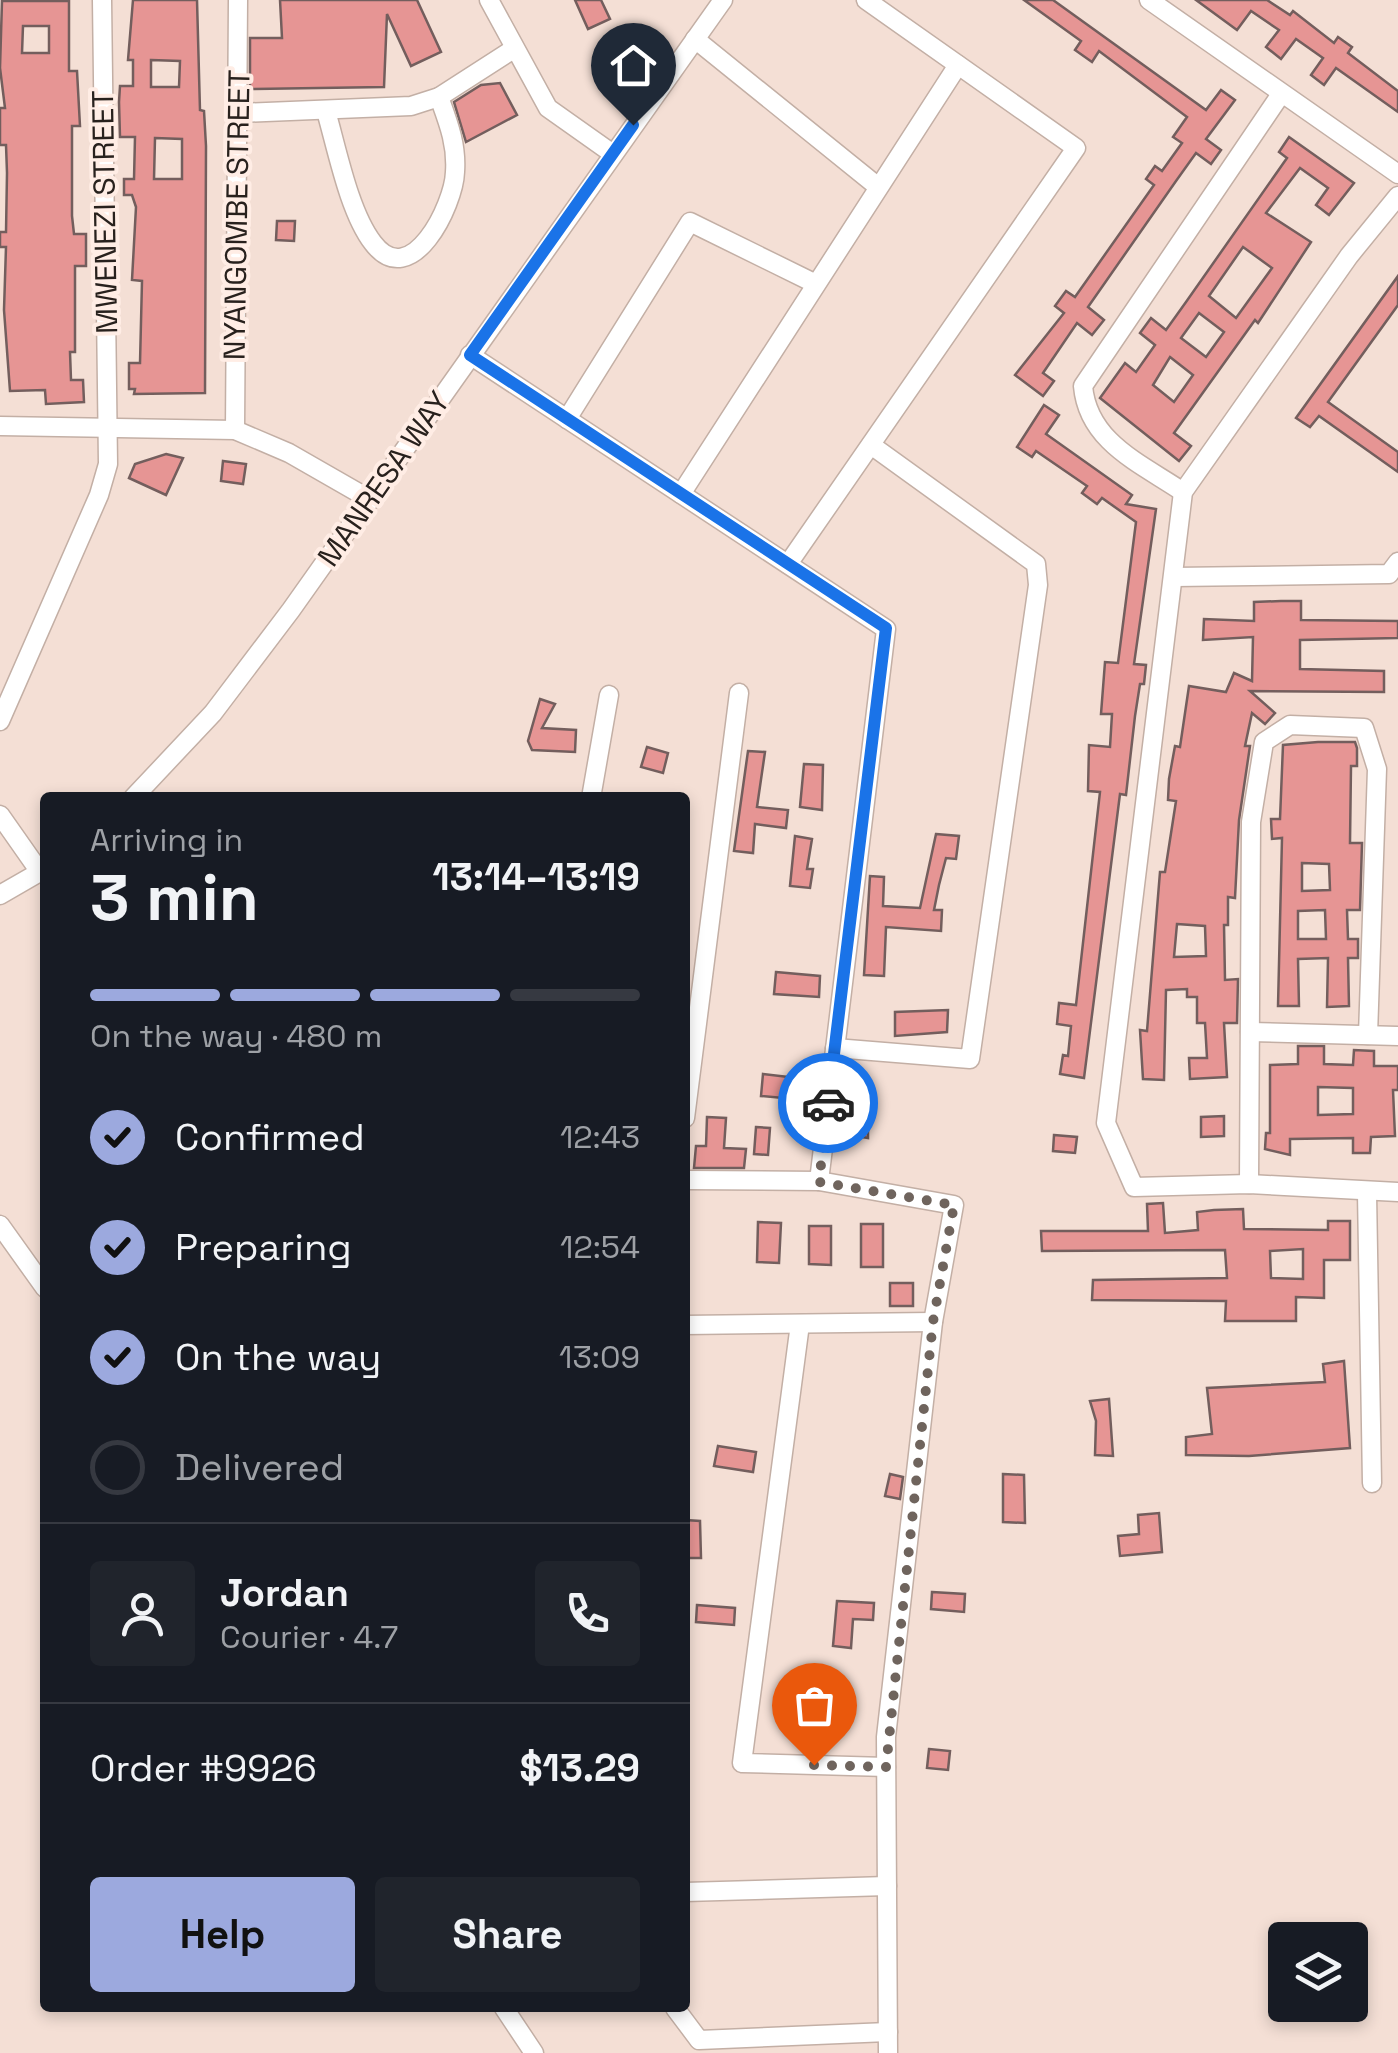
<!DOCTYPE html>
<meta charset="utf-8">
<style>
:root{--surface:#171b24;--page:#20242c;--text:#f1f3f6;--muted:#9ea1a6;--line:#363941;--accent:#9ca9de}
body{margin:0;font-family:"Space Grotesk",sans-serif;background:var(--page);color:var(--text);height:100vh;display:flex;flex-direction:column;font-size:38px;white-space:nowrap}
*{box-sizing:border-box;margin:0}
p{font-size:32px;color:var(--muted)}
.icon{flex:none;width:55px;height:55px;fill:none;stroke:currentColor;stroke-width:2;stroke-linecap:round;stroke-linejoin:round}
.map{position:relative;flex:1;overflow:hidden}
.drawer{position:absolute;left:40px;top:792px;width:650px;height:1220px;display:flex;flex-direction:column;background:var(--surface);border-radius:10px;box-shadow:0 5px 15px #0003}
.drawer>*{flex:none}
.tools{position:absolute;left:1268px;top:1922px;display:grid;gap:20px}
.tools a{display:grid;place-items:center;width:100px;height:100px;border-radius:10px;background:var(--surface);box-shadow:0 5px 15px #0003;font-size:50px}
.pin{position:absolute;display:grid;place-items:center;width:85px;height:85px;color:#fff;margin:-102px -42px;border-radius:50% 50% 50% 0;rotate:-45deg;box-shadow:0 0 10px #0007}
.pin .icon{rotate:45deg}
.courier{position:absolute;display:grid;place-items:center;width:100px;height:100px;margin:-50px;border:8px solid #1a73e8;border-radius:50%;background:#fff;color:#222;box-shadow:0 2px 12px #0007}
.headline em{font-style:normal;font-weight:700}
.headline div{display:flex;flex-direction:column-reverse}
.headline{display:flex;align-items:center;justify-content:space-between;height:170px;padding:0 50px}
h1{font-size:65px;font-weight:700;line-height:75px}
.bar{display:grid;grid-template-columns:repeat(4,1fr);gap:15px 10px;align-content:center;height:120px;padding:0 50px}
.bar i{height:12px;border-radius:8px;background:var(--line)}
.bar .on{background:var(--accent)}
.bar p{grid-column:span 4}
.line{display:flex;align-items:center;gap:25px;padding:0 50px;border-top:2px solid var(--line)}
.line div{flex:1}
.round{display:grid;place-items:center;flex:none;width:105px;height:105px;border-radius:10px;background:var(--page)}
ol{padding:0 50px;list-style:none}
li{display:flex;align-items:center;gap:30px;height:110px}
li p{margin-inline-start:auto}
li .icon{padding:10px;border-radius:50%;background:var(--accent);color:#111;stroke-width:4}
li:last-child{color:var(--muted)}
li i{width:55px;height:55px;border:5px solid var(--line);border-radius:50%}
.primary-button{display:flex;gap:20px;margin-top:auto;padding:20px 50px}
.primary-button a{flex:1;height:115px;border-radius:10px;background:var(--accent);color:#111;font-size:40px;font-weight:700;line-height:115px;text-align:center}
.primary-button a+a{background:var(--page);color:var(--text)}
.map>svg:first-child{display:block}
.building{fill:#e69594;stroke:#735e5d;stroke-width:2.5;fill-rule:evenodd}
.lines{fill:none;stroke-linecap:round;stroke-linejoin:round}
.street-casing{stroke:#c3afa5;stroke-width:21}
.street{stroke:#fff;stroke-width:18}
.done{stroke:#6f645d;stroke-width:10;stroke-dasharray:0 18}
.route{stroke:#1a73e8;stroke-width:12}
.labels{text-anchor:middle;stroke-width:8;stroke-linejoin:round;paint-order:stroke}
.street-label{font-size:30px;fill:#28211d;stroke:#ffede5}
</style>
<div class="map">
<svg width="1398" height="2053" viewBox="0 0 1398 2053">
<rect width="100%" height="100%" fill="#f4dfd5"/>
<g class="building">
<path d="M 133,0 L 197,0 L 200,110 L 204,111 L 206,146 L 205,393 L 134,394 L 135,389 L 129,389 L 129,363 L 140,363 L 142,281 L 132,280 L 136,207 L 132,195 L 124,195 L 124,179 L 134,179 L 135,137 L 120,137 L 119,102 L 120,86 L 133,86 L 133,60 L 128,60 ZM 151,60 L 180,61 L 179,87 L 151,87 ZM 155,138 L 182,139 L 182,179 L 154,179 Z"/>
<path d="M 280,0 L 417,0 L 441,52 L 411,66 L 387,14 L 384,87 L 250,89 L 250,38 L 282,38 Z"/>
<path d="M 575,0 L 601,0 L 610,19 L 588,29 Z"/>
<path d="M 1024,0 L 1053,0 L 1206,110 L 1221,90 L 1235,100 L 1206,139 L 1221,150 L 1211,164 L 1196,153 L 1176,181 L 1088,307 L 1104,320 L 1092,335 L 1077,323 L 1043,373 L 1054,381 L 1043,396 L 1015,375 L 1064,313 L 1055,306 L 1066,291 L 1075,297 L 1154,185 L 1146,179 L 1155,166 L 1162,171 L 1182,143 L 1173,137 L 1187,117 L 1099,51 L 1092,62 L 1075,50 L 1081,41 Z"/>
<path d="M 1196,0 L 1267,0 L 1290,15 L 1293,11 L 1334,43 L 1338,37 L 1352,47 L 1348,53 L 1398,91 L 1398,112 L 1336,68 L 1324,85 L 1311,75 L 1323,58 L 1296,39 L 1281,59 L 1266,47 L 1279,30 L 1251,11 L 1237,30 Z"/>
<path d="M 2,1 L 69,1 L 69,71 L 77,71 L 80,126 L 72,126 L 72,216 L 74,234 L 86,234 L 86,266 L 75,266 L 75,352 L 70,352 L 71,380 L 83,380 L 84,402 L 46,404 L 45,390 L 10,391 L 4,310 L 6,247 L 0,247 L 0,232 L 6,232 L 7,173 L 6,145 L 0,145 L 0,108 L 5,108 L 0,68 ZM 23,26 L 49,26 L 49,53 L 22,53 Z"/>
<path d="M 500,83 L 517,115 L 466,142 L 454,102 L 481,85 Z"/>
<path d="M 1289,137 L 1354,183 L 1329,215 L 1316,205 L 1328,188 L 1300,168 L 1266,213 L 1311,242 L 1258,323 L 1255,320 L 1174,433 L 1191,446 L 1179,461 L 1100,398 L 1125,363 L 1136,372 L 1155,345 L 1140,333 L 1151,318 L 1166,330 L 1186,302 L 1287,158 L 1279,152 ZM 1243,247 L 1272,268 L 1236,318 L 1209,296 ZM 1199,313 L 1224,332 L 1206,357 L 1181,338 ZM 1170,357 L 1193,375 L 1174,402 L 1153,385 Z"/>
<path d="M 277,221 L 295,221 L 294,241 L 276,240 Z"/>
<path d="M 1398,276 L 1398,305 L 1328,402 L 1398,452 L 1398,472 L 1319,416 L 1310,427 L 1296,418 Z"/>
<path d="M 1044,405 L 1059,415 L 1046,434 L 1132,495 L 1126,504 L 1156,509 L 1134,664 L 1146,665 L 1144,684 L 1140,684 L 1135,716 L 1126,795 L 1120,794 L 1084,1078 L 1060,1074 L 1063,1055 L 1068,1056 L 1071,1026 L 1057,1024 L 1059,1003 L 1076,1005 L 1100,792 L 1088,791 L 1089,745 L 1110,747 L 1112,714 L 1101,714 L 1105,662 L 1118,663 L 1136,522 L 1102,498 L 1097,504 L 1082,493 L 1087,486 L 1036,451 L 1032,457 L 1017,447 Z"/>
<path d="M 166,454 L 183,458 L 166,495 L 129,478 L 135,464 Z"/>
<path d="M 223,461 L 246,464 L 243,484 L 221,481 Z"/>
<path d="M 1281,601 L 1301,601 L 1301,620 L 1398,621 L 1398,638 L 1300,640 L 1300,669 L 1384,671 L 1384,692 L 1250,691 L 1275,713 L 1265,724 L 1252,713 L 1245,746 L 1250,746 L 1239,820 L 1235,898 L 1228,897 L 1228,925 L 1224,925 L 1225,980 L 1238,979 L 1237,1023 L 1224,1023 L 1227,1077 L 1190,1079 L 1189,1058 L 1207,1058 L 1205,1023 L 1197,1023 L 1197,997 L 1187,997 L 1187,989 L 1166,990 L 1164,1080 L 1143,1079 L 1140,1030 L 1147,1031 L 1160,872 L 1165,872 L 1176,801 L 1168,800 L 1169,779 L 1175,746 L 1180,747 L 1189,686 L 1226,692 L 1234,673 L 1252,681 L 1253,637 L 1203,640 L 1204,619 L 1254,621 L 1254,602 ZM 1177,924 L 1205,926 L 1206,956 L 1174,957 Z"/>
<path d="M 540,699 L 555,704 L 542,728 L 576,730 L 575,752 L 532,750 L 528,741 Z"/>
<path d="M 1318,742 L 1355,742 L 1357,748 L 1357,766 L 1351,766 L 1350,843 L 1362,843 L 1360,910 L 1347,910 L 1348,939 L 1358,939 L 1358,958 L 1348,958 L 1349,1006 L 1327,1007 L 1328,958 L 1298,959 L 1299,1006 L 1278,1006 L 1282,838 L 1272,839 L 1271,819 L 1280,819 L 1283,745 ZM 1302,863 L 1329,864 L 1330,890 L 1302,891 ZM 1325,910 L 1326,939 L 1298,939 L 1298,911 Z"/>
<path d="M 647,747 L 668,753 L 663,773 L 641,767 Z"/>
<path d="M 748,751 L 765,752 L 757,807 L 788,810 L 786,828 L 755,824 L 753,853 L 734,851 Z"/>
<path d="M 804,764 L 823,765 L 822,810 L 800,807 Z"/>
<path d="M 936,834 L 959,836 L 956,859 L 946,858 L 939,885 L 934,910 L 942,910 L 941,931 L 886,927 L 884,976 L 864,975 L 870,876 L 884,877 L 883,906 L 920,908 Z"/>
<path d="M 795,836 L 812,839 L 807,869 L 813,869 L 810,888 L 790,886 Z"/>
<path d="M 776,972 L 820,976 L 819,997 L 774,994 Z"/>
<path d="M 948,1010 L 947,1032 L 895,1036 L 895,1012 Z"/>
<path d="M 1298,1046 L 1324,1046 L 1324,1064 L 1353,1065 L 1354,1050 L 1374,1051 L 1374,1066 L 1398,1066 L 1398,1090 L 1393,1090 L 1395,1136 L 1371,1137 L 1370,1153 L 1353,1153 L 1353,1138 L 1290,1139 L 1290,1155 L 1265,1149 L 1266,1133 L 1270,1133 L 1270,1065 L 1298,1064 ZM 1318,1087 L 1353,1088 L 1353,1114 L 1318,1115 Z"/>
<path d="M 763,1074 L 806,1079 L 804,1100 L 761,1096 Z"/>
<path d="M 1224,1116 L 1224,1136 L 1201,1137 L 1201,1117 Z"/>
<path d="M 707,1117 L 726,1118 L 724,1148 L 746,1149 L 744,1168 L 694,1168 L 696,1146 L 706,1146 Z"/>
<path d="M 839,1123 L 868,1124 L 868,1138 L 837,1133 Z"/>
<path d="M 756,1127 L 770,1128 L 768,1155 L 754,1154 Z"/>
<path d="M 1054,1135 L 1077,1137 L 1075,1153 L 1053,1151 Z"/>
<path d="M 1163,1203 L 1165,1233 L 1198,1230 L 1197,1212 L 1214,1210 L 1243,1209 L 1244,1229 L 1328,1230 L 1328,1221 L 1350,1221 L 1350,1260 L 1324,1260 L 1324,1298 L 1296,1297 L 1296,1321 L 1225,1321 L 1226,1301 L 1092,1300 L 1093,1280 L 1227,1278 L 1225,1250 L 1042,1251 L 1041,1231 L 1148,1231 L 1147,1204 ZM 1303,1249 L 1303,1279 L 1271,1278 L 1270,1251 Z"/>
<path d="M 758,1222 L 781,1223 L 779,1263 L 757,1262 Z"/>
<rect x="861" y="1224" width="22" height="43"/>
<path d="M 809,1226 L 831,1226 L 831,1265 L 809,1264 Z"/>
<rect x="890" y="1283" width="23" height="23"/>
<path d="M 1344,1361 L 1350,1448 L 1249,1456 L 1186,1455 L 1186,1437 L 1212,1434 L 1207,1388 L 1325,1382 L 1323,1364 Z"/>
<path d="M 1109,1399 L 1113,1456 L 1095,1455 L 1096,1421 L 1090,1401 Z"/>
<path d="M 718,1446 L 756,1452 L 753,1472 L 714,1466 Z"/>
<path d="M 890,1474 L 903,1477 L 900,1499 L 885,1496 Z"/>
<path d="M 1003,1474 L 1024,1475 L 1025,1523 L 1003,1522 Z"/>
<path d="M 1159,1513 L 1162,1552 L 1120,1556 L 1118,1536 L 1139,1534 L 1138,1515 Z"/>
<path d="M 685,1520 L 700,1521 L 701,1558 L 685,1558 Z"/>
<path d="M 932,1592 L 965,1594 L 964,1612 L 931,1609 Z"/>
<path d="M 837,1601 L 874,1603 L 873,1620 L 853,1619 L 851,1648 L 833,1646 Z"/>
<path d="M 697,1605 L 735,1608 L 734,1625 L 696,1622 Z"/>
<path d="M 929,1749 L 950,1751 L 948,1770 L 927,1768 Z"/>
</g>
<g class="lines">
<defs>
<g id="street">
<path d="M 489,0 L 548,108 L 613,154"/>
<path d="M 1149,0 L 1398,174"/>
<path d="M 695,39 L 877,186"/>
<path d="M 326,111 C 337,149 349,212 373,243 C 411,293 454,205 455,172 C 457,144 448,122 439,97"/>
<path d="M 240,113 L 411,106 L 439,97 L 512,50"/>
<path d="M 1398,196 L 1349,256 L 1183,492 L 1106,1123 L 1134,1187 L 1249,1184 L 1398,1192"/>
<path d="M 470,355 L 886,629 L 819,1181"/>
<path d="M 567,419 L 690,222 L 814,283"/>
<path d="M 0,426 L 235,430 L 289,453 L 371,500"/>
<path d="M 235,430 L 238,0"/>
<path d="M 1183,492 C 1140,463 1088,442 1083,386 L 1281,94"/>
<path d="M 681,494 L 958,65"/>
<path d="M 788,564 L 1076,148 L 866,0"/>
<path d="M 1174,577 L 1389,574 L 1398,562"/>
<path d="M 0,721 L 99,495 L 108,464 L 102,0"/>
<path d="M 133,798 L 213,713 L 291,610 L 723,0"/>
<path d="M 591,798 L 609,695"/>
<path d="M 0,815 L 40,872"/>
<path d="M 0,895 L 45,869"/>
<path d="M 1250,1032 L 1398,1036"/>
<path d="M 835,1048 L 970,1059 L 1038,585 L 1036,564 L 871,445"/>
<path d="M 685,1118 L 739,693"/>
<path d="M 685,1180 L 819,1181 L 954,1205 L 933,1322 L 886,1737 L 888,2053"/>
<path d="M 1249,1184 L 1251,822 L 1264,742 L 1290,725 L 1364,728 L 1377,769 L 1368,1035"/>
<path d="M 1367,1193 L 1372,1483"/>
<path d="M 0,1225 L 45,1288"/>
<path d="M 800,1324 L 742,1763 L 886,1767"/>
<path d="M 685,1325 L 933,1322"/>
<path d="M 685,1892 L 887,1886"/>
<path d="M 504,2008 L 534,2053"/>
<path d="M 675,2008 L 699,2040 L 888,2032"/>
</g>
</defs>
<use href="#street" class="street-casing"/>
<use href="#street" class="street"/>
</g>
<g class="lines">
<path class="done" d="M 814,1765 L 886,1767 L 933,1322 L 954,1205 L 819,1182 L 828,1103"/>
<path class="route" d="M 633,125 L 470,355 L 886,628 L 828,1103"/>
</g>
<g class="labels">
<g class="street-label">
<text transform="translate(105 212) rotate(-91)" y="10">MWENEZI STREET</text>
<text transform="translate(237 215) rotate(-89)" y="10">NYANGOMBE STREET</text>
<text transform="translate(384 479) rotate(-55)" y="10">MANRESA WAY</text>
</g>
</g>
</svg>
<div class="tools">
<a><svg class="icon" aria-label="layers" viewBox="0 0 24 24"><path d="M12 4l9 5-9 5-9-5zM3 14l9 5 9-5"/></svg></a>
</div>
<div class="pin" style="left:814px;top:1765px;background:#ea580c"><svg class="icon" aria-label="bag" viewBox="0 0 24 24"><path d="M5 8h14l-1 12H6zM9 8a3 3 0 0 1 6 0"/></svg></div>
<div class="pin" style="left:633px;top:125px;background:#1f2937"><svg class="icon" aria-label="home" viewBox="0 0 24 24"><path d="M3 11l9-7 9 7M6 9v11h12V9"/></svg></div>
<div class="courier" style="left:828px;top:1103px"><svg class="icon" aria-label="car" viewBox="0 0 24 24"><path d="M5 17H2v-5l4-1 3-4h7l3 4 3 1v5h-3M9 17h6M6 11h13"/><circle cx="7" cy="17" r="2"/><circle cx="17" cy="17" r="2"/></svg></div>
<section class="drawer">
<div class="headline"><div><h1>3 min</h1><p>Arriving in</p></div><em>13:14–13:19</em></div>
<div class="bar"><i class="on"></i><i class="on"></i><i class="on"></i><i></i><p>On the way · 480 m</p></div>
<ol>
<li><svg class="icon" aria-label="check" viewBox="0 0 24 24"><path d="M5 12l5 5 9-10"/></svg>Confirmed<p>12:43</p></li>
<li><svg class="icon" aria-label="check" viewBox="0 0 24 24"><path d="M5 12l5 5 9-10"/></svg>Preparing<p>12:54</p></li>
<li><svg class="icon" aria-label="check" viewBox="0 0 24 24"><path d="M5 12l5 5 9-10"/></svg>On the way<p>13:09</p></li>
<li><i></i>Delivered</li>
</ol>
<div class="line" style="height:180px"><a class="round"><svg class="icon" aria-label="person" viewBox="0 0 24 24"><circle cx="12" cy="8" r="4"/><path d="M4 21q1-7 8-7t8 7"/></svg></a><div><b>Jordan</b><p>Courier · 4.7</p></div><a class="round"><svg class="icon" aria-label="phone" viewBox="0 0 24 24"><path d="M5 4h4l2 5-3 2q2 4 5 5l2-3 5 2v4C11 20 4 13 5 4z"/></svg></a></div>
<div class="line" style="height:130px"><div>Order #9926</div><b>$13.29</b></div>
<div class="primary-button"><a>Help</a><a>Share</a></div>
</section>
</div>
